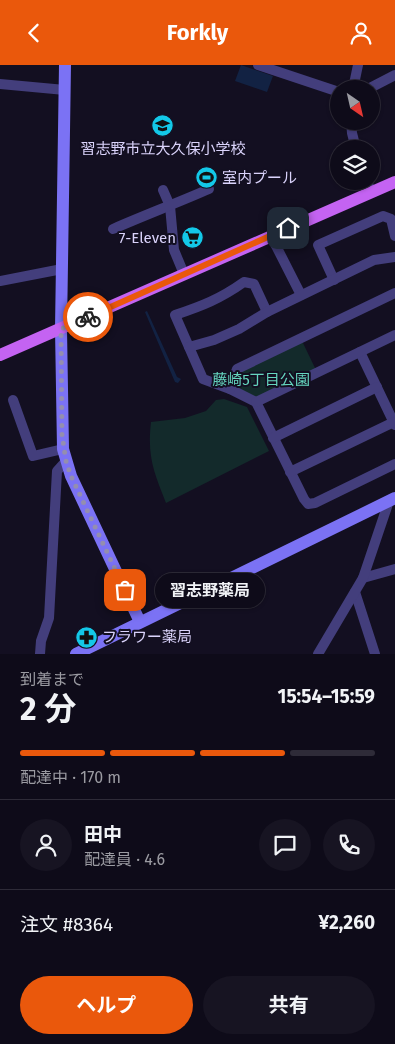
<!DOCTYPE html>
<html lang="ja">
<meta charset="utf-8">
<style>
:root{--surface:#0e0b19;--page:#171422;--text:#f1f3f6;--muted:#9b9ba2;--line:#2e2b38;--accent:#ea580c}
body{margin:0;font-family:"Fira Sans","Noto Sans JP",sans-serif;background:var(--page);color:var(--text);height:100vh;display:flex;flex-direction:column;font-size:19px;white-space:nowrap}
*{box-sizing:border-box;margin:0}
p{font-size:16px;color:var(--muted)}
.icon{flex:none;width:28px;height:28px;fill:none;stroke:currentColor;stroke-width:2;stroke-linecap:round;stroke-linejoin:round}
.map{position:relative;height:589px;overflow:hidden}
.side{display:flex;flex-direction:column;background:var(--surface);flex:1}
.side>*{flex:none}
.needle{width:32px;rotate:146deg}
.buttons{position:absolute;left:330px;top:15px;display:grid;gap:10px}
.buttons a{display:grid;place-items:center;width:50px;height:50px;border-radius:50%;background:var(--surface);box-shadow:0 1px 4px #0004,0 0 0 1px var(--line);font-size:25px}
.pin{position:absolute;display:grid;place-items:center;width:42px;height:42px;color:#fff;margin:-21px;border-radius:10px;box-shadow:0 2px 8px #0006}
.courier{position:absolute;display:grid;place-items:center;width:50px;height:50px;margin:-25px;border:4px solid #ea580c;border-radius:50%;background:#fff;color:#222;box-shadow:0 1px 6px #0007}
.bubble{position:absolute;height:35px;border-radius:18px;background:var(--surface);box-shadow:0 1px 4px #0004,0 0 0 1px var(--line);font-size:16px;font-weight:700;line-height:35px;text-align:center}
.overview em{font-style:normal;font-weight:700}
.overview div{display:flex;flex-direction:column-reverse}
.overview{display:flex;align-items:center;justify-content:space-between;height:85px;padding:0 20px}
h1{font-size:32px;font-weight:700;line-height:38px}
.bar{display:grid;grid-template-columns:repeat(4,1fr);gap:8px 5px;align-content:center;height:60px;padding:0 20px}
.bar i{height:6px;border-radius:4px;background:var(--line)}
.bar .on{background:var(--accent)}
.bar p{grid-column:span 4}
.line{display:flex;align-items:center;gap:12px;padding:0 20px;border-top:1px solid var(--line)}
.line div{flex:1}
.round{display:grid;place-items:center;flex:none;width:52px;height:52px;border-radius:26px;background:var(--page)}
.primary-button{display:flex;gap:10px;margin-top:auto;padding:10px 20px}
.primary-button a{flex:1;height:58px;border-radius:30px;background:var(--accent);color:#fff;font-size:20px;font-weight:700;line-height:58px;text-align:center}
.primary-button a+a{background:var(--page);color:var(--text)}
header{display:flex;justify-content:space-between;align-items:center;height:65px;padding:0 20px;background:var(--accent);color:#fff;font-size:22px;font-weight:700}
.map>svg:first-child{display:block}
.green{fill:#132a2b}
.water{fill:#122243}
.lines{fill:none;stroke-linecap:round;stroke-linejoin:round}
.street{stroke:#433e7c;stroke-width:10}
.secondary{stroke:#7b72f4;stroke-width:12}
.primary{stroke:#c463f2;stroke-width:12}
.done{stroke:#948eaf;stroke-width:5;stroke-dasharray:0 9}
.route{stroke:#ea580c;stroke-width:6}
.labels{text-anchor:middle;stroke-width:4;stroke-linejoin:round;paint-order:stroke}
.poi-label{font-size:15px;fill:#dad3fb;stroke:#130f21;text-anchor:start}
.park-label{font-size:15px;fill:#65d5bf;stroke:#130f21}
</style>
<header><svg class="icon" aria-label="back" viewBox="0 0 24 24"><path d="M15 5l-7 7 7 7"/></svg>Forkly<svg class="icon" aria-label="person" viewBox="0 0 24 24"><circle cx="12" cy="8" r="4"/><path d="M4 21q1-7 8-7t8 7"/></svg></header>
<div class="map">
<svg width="395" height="589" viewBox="0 0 395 589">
<rect width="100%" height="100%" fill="#130f21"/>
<g class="green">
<path d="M 302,276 L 316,305 L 256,337 L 233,323 L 239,307 Z"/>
<path d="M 224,334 L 247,342 L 269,386 L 166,438 C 154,407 147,392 151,357 L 185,353 L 206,346 L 216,335 Z"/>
</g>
<g class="water">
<path d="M 241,0 L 273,11 L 267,27 L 235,16 Z"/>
<path d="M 214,105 L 217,112 L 199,120 L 195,113 Z"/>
<path d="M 147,246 L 177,312 L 181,314 L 178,318 L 175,317 L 145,247 Z"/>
</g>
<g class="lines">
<g class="street">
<path d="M 258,0 L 339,27"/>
<path d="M 0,19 L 65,25"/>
<path d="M 353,24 L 358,0"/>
<path d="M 368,24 L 395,10"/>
<path d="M 351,56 L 352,68 L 356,84"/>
<path d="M 367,116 L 371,127"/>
<path d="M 163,125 L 170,141 L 174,185 L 184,209"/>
<path d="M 113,164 C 145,150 177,138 209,124"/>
<path d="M 271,171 L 301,230"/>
<path d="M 334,215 L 318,180 L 383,151 L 391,154 L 395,171"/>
<path d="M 0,216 L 62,204"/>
<path d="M 267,247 L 254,219 L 244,217 C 220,234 202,241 175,250 L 203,314 L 230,324 L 256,337 L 304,434 L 308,439 L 315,438 L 395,399"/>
<path d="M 189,282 L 214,275 L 239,264 L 267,247 L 374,195 L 395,192"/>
<path d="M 360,287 L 395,360"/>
<path d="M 230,324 L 237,304 L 395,228"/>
<path d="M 13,335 L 33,391 L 63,384"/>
<path d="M 256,337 L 395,270"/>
<path d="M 273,373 L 377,322"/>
<path d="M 290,407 L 394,357"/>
<path d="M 363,513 L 395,504"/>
<path d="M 355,527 L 375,589"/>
<path d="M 40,589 L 41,576 L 49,553 L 57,406 L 66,396"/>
<path d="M 318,589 L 363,513 L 389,436"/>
</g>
<g class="secondary">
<path d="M 65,0 L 61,264 L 63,384 L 71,411 L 140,557"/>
<path d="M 76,589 L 395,433"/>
</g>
<path class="primary" d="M 0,290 L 395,117"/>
</g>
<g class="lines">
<path class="done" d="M 88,252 L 61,264 L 62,370 L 66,396 L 71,411 L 125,525"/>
<path class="route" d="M 88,252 L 288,163"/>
</g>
<defs>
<symbol id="school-disc" viewBox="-11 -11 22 22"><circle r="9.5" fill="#13c8e8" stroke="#130f21"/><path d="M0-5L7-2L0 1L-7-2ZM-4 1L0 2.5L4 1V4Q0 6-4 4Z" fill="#111"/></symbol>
<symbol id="stadium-disc" viewBox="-11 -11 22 22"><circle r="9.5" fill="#13c8e8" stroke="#130f21"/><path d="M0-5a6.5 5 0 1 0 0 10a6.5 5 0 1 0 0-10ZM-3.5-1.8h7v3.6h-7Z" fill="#111"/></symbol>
<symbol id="supermarket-disc" viewBox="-11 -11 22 22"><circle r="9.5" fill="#13c8e8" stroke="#130f21"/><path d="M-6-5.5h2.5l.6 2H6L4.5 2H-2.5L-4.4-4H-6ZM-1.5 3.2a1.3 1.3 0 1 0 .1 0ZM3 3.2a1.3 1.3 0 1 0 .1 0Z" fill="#111"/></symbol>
<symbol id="pharmacy-disc" viewBox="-11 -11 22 22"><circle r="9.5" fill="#13c8e8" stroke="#130f21"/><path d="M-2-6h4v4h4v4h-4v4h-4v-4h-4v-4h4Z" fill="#111"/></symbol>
</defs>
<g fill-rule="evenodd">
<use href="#school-disc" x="150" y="48" width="25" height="25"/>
<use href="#stadium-disc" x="194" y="100" width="25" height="25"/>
<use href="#supermarket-disc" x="180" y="160" width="25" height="25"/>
<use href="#pharmacy-disc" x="74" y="560" width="25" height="25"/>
</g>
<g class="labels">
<g class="poi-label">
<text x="163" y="89" text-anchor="middle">習志野市立大久保小学校</text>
<text x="222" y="118">室内プール</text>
<text x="176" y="178" text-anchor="end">7-Eleven</text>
<text x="102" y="577">フラワー薬局</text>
</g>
<g class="park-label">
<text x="261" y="320">藤崎5丁目公園</text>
</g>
</g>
</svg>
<div class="buttons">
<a><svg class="needle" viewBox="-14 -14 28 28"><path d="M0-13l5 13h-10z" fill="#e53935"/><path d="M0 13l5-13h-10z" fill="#9b9ba2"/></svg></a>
<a><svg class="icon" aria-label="layers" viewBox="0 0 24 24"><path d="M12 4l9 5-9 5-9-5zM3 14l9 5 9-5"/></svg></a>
</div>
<div class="pin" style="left:125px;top:525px;background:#ea580c"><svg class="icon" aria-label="bag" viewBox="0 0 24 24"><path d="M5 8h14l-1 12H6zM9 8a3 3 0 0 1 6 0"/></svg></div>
<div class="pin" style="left:288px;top:163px;background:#1f2937"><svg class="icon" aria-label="home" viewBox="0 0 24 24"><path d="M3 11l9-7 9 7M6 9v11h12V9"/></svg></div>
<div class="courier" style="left:88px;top:252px"><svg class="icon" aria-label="bike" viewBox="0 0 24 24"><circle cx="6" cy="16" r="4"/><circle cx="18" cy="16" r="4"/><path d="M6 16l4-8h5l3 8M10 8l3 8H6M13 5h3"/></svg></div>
<div class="bubble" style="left:155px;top:508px;width:110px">習志野薬局</div>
</div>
<section class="side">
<div class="overview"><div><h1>2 分</h1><p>到着まで</p></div><em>15:54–15:59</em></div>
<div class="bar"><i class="on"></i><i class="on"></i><i class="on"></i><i></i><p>配達中 · 170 m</p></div>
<div class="line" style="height:90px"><a class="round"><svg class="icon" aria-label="person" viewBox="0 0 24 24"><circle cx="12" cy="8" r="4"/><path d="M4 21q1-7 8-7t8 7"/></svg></a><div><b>田中</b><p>配達員 · 4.6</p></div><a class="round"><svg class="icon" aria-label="chat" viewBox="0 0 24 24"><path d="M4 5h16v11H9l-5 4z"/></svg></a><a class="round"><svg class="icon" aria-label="phone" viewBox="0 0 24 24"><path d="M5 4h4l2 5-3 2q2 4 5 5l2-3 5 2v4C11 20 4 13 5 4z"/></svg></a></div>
<div class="line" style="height:65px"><div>注文 #8364</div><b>¥2,260</b></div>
<div class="primary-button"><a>ヘルプ</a><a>共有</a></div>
</section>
